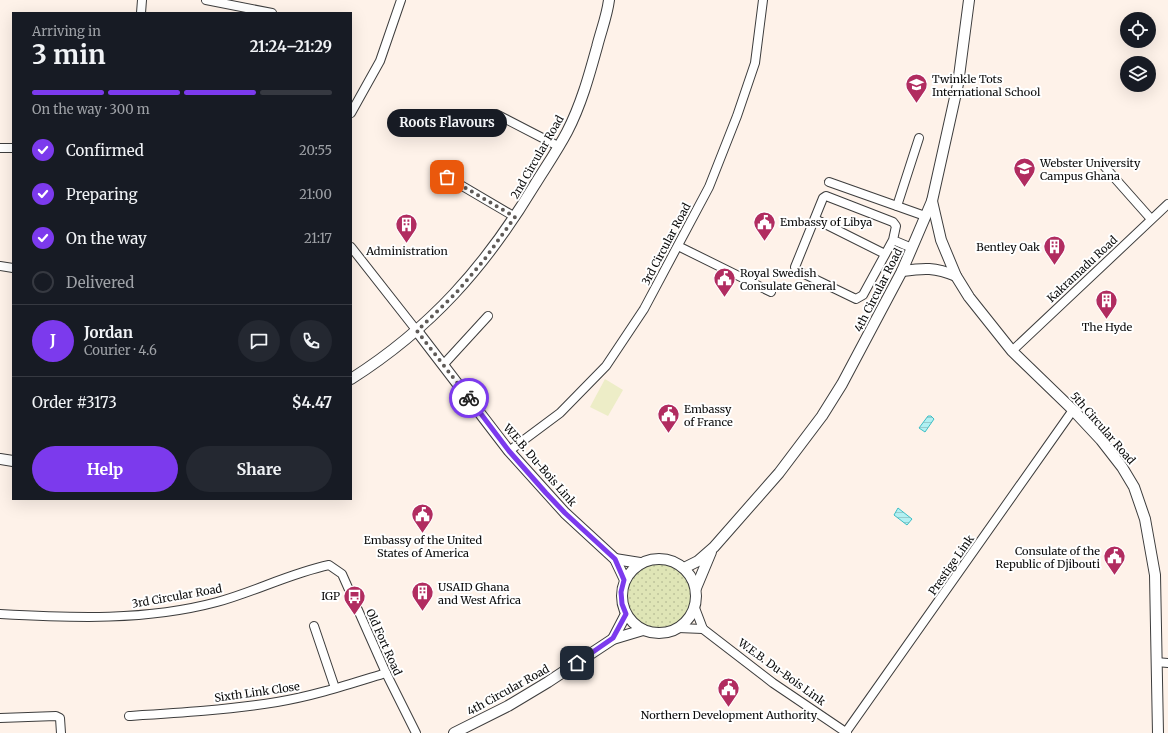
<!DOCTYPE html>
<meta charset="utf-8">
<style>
:root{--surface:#171b24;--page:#242831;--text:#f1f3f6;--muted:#9ea1a6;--line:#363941;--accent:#7c3aed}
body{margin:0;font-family:Merriweather,serif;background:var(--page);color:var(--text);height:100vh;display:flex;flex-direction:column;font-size:15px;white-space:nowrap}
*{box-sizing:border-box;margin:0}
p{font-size:13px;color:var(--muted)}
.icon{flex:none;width:22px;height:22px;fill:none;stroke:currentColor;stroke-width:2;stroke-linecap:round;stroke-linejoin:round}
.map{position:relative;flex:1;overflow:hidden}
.side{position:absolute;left:12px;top:12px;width:340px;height:488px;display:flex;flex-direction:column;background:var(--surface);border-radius:0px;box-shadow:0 4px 16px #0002}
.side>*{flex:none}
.tools{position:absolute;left:1120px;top:12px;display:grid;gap:8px}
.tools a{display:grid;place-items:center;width:36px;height:36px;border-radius:50%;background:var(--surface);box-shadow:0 4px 16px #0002;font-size:20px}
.pin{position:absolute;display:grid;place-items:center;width:34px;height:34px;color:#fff;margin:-17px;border-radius:8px;box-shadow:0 2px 6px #0006}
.courier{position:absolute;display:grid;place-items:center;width:40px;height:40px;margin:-20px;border:3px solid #7c3aed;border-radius:50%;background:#fff;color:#222;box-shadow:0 1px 5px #0007}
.bubble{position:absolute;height:28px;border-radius:14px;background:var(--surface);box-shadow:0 4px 16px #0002;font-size:13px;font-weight:700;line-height:28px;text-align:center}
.headline em{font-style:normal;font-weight:700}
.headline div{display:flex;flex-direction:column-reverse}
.headline{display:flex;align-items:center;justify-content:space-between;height:68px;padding:0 20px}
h1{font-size:26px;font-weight:700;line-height:30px}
.bar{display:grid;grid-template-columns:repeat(4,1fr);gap:6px 4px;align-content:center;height:48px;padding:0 20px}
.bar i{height:5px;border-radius:3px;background:var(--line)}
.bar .on{background:var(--accent)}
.bar p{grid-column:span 4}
.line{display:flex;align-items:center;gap:10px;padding:0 20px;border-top:1px solid var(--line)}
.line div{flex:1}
.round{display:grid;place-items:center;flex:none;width:42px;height:42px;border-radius:21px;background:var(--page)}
ol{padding:0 20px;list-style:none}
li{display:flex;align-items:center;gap:12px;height:44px}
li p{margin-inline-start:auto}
li .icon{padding:4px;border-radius:50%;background:var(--accent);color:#fff;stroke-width:4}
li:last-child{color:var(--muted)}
li i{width:22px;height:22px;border:2px solid var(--line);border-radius:50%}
.action{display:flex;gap:8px;margin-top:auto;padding:8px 20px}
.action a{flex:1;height:46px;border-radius:24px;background:var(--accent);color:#fff;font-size:16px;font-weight:700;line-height:46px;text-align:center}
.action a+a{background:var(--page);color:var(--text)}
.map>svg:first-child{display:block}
.grass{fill:url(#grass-dots)}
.pitch{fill:#ededc7}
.water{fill:url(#water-rules);stroke:#3cbec5}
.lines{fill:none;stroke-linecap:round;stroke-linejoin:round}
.minor-casing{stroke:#3d3d3d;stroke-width:10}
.tertiary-casing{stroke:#3d3d3d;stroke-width:12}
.minor{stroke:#fff;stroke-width:8}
.tertiary{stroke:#fff;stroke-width:10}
.done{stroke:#5f5b58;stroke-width:4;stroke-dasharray:0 7.2}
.route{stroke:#7c3aed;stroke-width:5}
.labels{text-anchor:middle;stroke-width:4;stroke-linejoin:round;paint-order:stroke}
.poi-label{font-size:11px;fill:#0a0a0a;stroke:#fff;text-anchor:start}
.street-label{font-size:11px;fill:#0a0a0a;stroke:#fff}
</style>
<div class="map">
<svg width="1168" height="733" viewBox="0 0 1168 733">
<defs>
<pattern id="grass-dots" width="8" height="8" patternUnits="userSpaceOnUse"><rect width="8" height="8" fill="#dfe5b6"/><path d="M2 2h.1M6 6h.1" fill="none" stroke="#bec39b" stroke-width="1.8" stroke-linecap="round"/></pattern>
<pattern id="water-rules" width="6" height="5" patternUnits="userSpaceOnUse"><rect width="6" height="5" fill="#b1f0f2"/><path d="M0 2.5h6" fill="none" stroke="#97ccce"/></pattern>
</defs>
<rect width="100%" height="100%" fill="#fef2e9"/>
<circle class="grass" cx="660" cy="595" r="34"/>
<path class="pitch" d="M 605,379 L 623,390 L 608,416 L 590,407 Z"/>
<g class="water">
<path d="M 928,416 L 931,416 L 934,419 L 925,432 L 919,428 Z"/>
<path d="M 898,508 L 912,519 L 907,525 L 894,515 Z"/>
</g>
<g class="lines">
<defs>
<g id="minor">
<path d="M 206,0 L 272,13"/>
<path d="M 141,13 L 142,0"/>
<path d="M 351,113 L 380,61 L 401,0"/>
<path d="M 496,114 L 558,146"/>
<path d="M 0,148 L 13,148"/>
<path d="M 1104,166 L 1151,219"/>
<path d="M 447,177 L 515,217"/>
<path d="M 829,182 L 925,216"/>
<path d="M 897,206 L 919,138"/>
<path d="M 815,219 L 885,254"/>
<path d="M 893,240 L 896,226 L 893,222 L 826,196 L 823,198 L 795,267 L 796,270 L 856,299 L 863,295 L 893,240 L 912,248"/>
<path d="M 678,246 L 771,292"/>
<path d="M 351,247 L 417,331"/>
<path d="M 0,266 L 13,268"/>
<path d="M 1012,351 L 1168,204"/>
<path d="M 444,364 L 488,316"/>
<path d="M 509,451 L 560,413 L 606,366 L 644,309 L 709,187 L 737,116 L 755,63 L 763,0"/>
<path d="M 695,608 L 703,629 L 773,683 L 847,733"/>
<path d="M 0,614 C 73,618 146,621 217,602 C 254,592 291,573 329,565 L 342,574 L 386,673 L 416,733"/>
<path d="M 314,626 L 335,688"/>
<path d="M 678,628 L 703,629"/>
<path d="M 1156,662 L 1168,663"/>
<path d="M 129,716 C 178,713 228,710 277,702 C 314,696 350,684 386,673"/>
<path d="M 0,718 L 56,716 L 60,718 L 61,733"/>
<path d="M 846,732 L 1073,410"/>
</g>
<g id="tertiary">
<path d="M 932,201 L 941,240 L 956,276 L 969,297 L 1012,351 L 1073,410 L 1101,440 L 1122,467 L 1134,487 L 1145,519 L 1155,575 L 1158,733"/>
<path d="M 902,271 C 924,268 935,267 956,276"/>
<path d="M 417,331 L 509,451 L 565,513 L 615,559 L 625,580"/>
<path d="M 351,379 C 431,328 485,267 534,186 C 545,168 557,151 567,132 C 581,105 589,76 597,47 C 601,31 607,16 609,0"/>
<path d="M 0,459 L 13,461"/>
<circle cx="659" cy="596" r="37"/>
<path d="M 615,559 L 640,563"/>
<path d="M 684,568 L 698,561 L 714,547 L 779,473 L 822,416 L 842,384 L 902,271 L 932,201 L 958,84 L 969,0"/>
<path d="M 696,588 L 711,552"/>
<path d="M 613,639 L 626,614"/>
<path d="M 454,733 L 508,706 L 548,682 L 613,639 L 643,630"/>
</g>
</defs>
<use href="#minor" class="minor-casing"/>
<use href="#tertiary" class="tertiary-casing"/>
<use href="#minor" class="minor"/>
<use href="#tertiary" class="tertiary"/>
</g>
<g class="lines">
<path class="done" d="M 447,177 L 515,217 L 484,260 L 456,293 L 417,331 L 469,398"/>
<path class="route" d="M 469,398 L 509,451 L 546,493 L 565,513 L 615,559 L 624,580 L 621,592 L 622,604 L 626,614 L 613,638 L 577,663"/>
</g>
<defs>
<symbol id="school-pin" viewBox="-11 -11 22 30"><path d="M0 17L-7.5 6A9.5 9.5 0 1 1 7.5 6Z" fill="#b12c60" stroke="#fff"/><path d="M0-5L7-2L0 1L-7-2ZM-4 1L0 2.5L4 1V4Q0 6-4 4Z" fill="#fff"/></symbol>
<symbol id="university-pin" viewBox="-11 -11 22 30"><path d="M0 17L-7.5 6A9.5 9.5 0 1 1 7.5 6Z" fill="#b12c60" stroke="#fff"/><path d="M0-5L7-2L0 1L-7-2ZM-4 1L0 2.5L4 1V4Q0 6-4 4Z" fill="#fff"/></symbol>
<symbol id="civic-pin" viewBox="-11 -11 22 30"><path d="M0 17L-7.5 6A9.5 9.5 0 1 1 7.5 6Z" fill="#b12c60" stroke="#fff"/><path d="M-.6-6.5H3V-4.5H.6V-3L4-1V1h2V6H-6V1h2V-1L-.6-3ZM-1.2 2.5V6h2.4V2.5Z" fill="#fff"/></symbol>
<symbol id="building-pin" viewBox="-11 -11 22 30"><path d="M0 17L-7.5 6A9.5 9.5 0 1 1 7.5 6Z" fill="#b12c60" stroke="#fff"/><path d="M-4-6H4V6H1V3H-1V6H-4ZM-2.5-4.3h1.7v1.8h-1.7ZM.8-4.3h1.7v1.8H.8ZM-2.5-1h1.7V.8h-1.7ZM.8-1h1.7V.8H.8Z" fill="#fff"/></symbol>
<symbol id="bus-pin" viewBox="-11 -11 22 30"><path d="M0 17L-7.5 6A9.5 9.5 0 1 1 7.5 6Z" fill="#b12c60" stroke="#fff"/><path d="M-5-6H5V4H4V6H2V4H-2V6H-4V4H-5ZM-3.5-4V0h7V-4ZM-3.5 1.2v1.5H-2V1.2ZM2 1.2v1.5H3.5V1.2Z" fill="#fff"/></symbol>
</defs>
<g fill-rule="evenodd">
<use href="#school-pin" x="904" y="72" width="25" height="34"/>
<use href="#university-pin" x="1012" y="156" width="25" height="34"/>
<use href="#civic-pin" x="752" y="210" width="25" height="34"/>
<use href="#building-pin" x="394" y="212" width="25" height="34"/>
<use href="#building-pin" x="1042" y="234" width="25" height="34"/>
<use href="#civic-pin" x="712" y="266" width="25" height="34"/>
<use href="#building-pin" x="1094" y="288" width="25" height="34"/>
<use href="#civic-pin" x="656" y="402" width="25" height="34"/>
<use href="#civic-pin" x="410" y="502" width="25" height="34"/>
<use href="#civic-pin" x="1102" y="544" width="25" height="34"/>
<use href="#building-pin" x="410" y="580" width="25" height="34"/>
<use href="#bus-pin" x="342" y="584" width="25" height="34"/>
<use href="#civic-pin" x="716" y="676" width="25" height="34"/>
</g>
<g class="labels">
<g class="poi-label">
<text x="932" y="83">Twinkle Tots<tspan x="932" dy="13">International School</tspan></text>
<text x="1040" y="167">Webster University<tspan x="1040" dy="13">Campus Ghana</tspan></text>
<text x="780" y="226">Embassy of Libya</text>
<text x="1040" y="251" text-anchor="end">Bentley Oak</text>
<text x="407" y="255" text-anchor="middle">Administration</text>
<text x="740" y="277">Royal Swedish<tspan x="740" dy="13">Consulate General</tspan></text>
<text x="1107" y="331" text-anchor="middle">The Hyde</text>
<text x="684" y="413">Embassy<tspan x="684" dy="13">of France</tspan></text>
<text x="423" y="544" text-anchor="middle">Embassy of the United<tspan x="423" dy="13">States of America</tspan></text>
<text x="1100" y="555" text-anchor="end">Consulate of the<tspan x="1100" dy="13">Republic of Djibouti</tspan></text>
<text x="438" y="591">USAID Ghana<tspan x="438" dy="13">and West Africa</tspan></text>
<text x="340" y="600" text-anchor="end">IGP</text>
<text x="729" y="719" text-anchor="middle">Northern Development Authority</text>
</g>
<g class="street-label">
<text transform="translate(537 157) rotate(-60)" y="4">2nd Circular Road</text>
<text transform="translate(666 244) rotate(-62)" y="4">3rd Circular Road</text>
<text transform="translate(1082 269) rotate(-43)" y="4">Kakramadu Road</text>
<text transform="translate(878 290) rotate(-63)" y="4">4th Circular Road</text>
<text transform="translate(1103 428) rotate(49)" y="4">5th Circular Road</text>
<text transform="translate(540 465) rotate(49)" y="4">W.E.B. Du-Bois Link</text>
<text transform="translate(951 565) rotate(-55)" y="4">Prestige Link</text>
<text transform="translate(177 596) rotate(-10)" y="4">3rd Circular Road</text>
<text transform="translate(384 642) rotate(66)" y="4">Old Fort Road</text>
<text transform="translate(782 672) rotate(36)" y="4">W.E.B. Du-Bois Link</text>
<text transform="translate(508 690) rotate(-29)" y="4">4th Circular Road</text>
<text transform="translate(257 692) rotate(-8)" y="4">Sixth Link Close</text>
</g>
</g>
</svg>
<div class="tools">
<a><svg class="icon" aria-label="locate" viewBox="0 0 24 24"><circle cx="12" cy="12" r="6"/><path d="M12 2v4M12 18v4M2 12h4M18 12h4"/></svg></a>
<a><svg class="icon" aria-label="layers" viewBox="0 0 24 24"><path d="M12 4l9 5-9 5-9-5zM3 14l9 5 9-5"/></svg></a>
</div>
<div class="pin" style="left:447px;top:177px;background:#ea580c"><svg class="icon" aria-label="bag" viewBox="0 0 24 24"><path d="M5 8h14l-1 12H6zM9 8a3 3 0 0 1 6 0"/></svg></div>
<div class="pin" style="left:577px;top:663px;background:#1f2937"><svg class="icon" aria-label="home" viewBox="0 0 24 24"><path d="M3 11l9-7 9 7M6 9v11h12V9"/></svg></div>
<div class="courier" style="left:469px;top:398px"><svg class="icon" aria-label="bike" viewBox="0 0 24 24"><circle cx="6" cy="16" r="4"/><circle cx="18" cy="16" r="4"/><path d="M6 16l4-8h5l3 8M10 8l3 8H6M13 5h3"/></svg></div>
<div class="bubble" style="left:387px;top:109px;width:120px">Roots Flavours</div>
<section class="side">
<div class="headline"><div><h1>3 min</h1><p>Arriving in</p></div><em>21:24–21:29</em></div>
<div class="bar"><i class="on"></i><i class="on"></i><i class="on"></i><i></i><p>On the way · 300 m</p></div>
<ol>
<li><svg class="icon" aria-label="check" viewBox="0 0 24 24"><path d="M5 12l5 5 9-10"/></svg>Confirmed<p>20:55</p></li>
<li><svg class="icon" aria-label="check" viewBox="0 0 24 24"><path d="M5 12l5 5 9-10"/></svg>Preparing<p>21:00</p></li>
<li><svg class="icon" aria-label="check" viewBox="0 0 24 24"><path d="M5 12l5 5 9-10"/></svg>On the way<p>21:17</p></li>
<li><i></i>Delivered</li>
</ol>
<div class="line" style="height:72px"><b class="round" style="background:var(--accent);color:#fff">J</b><div><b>Jordan</b><p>Courier · 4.6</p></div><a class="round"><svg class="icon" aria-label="chat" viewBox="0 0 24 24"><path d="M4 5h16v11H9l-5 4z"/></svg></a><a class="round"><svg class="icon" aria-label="phone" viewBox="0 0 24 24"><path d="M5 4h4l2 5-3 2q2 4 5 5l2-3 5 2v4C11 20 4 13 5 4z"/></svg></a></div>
<div class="line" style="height:52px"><div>Order #3173</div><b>$4.47</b></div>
<div class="action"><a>Help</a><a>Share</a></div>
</section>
</div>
